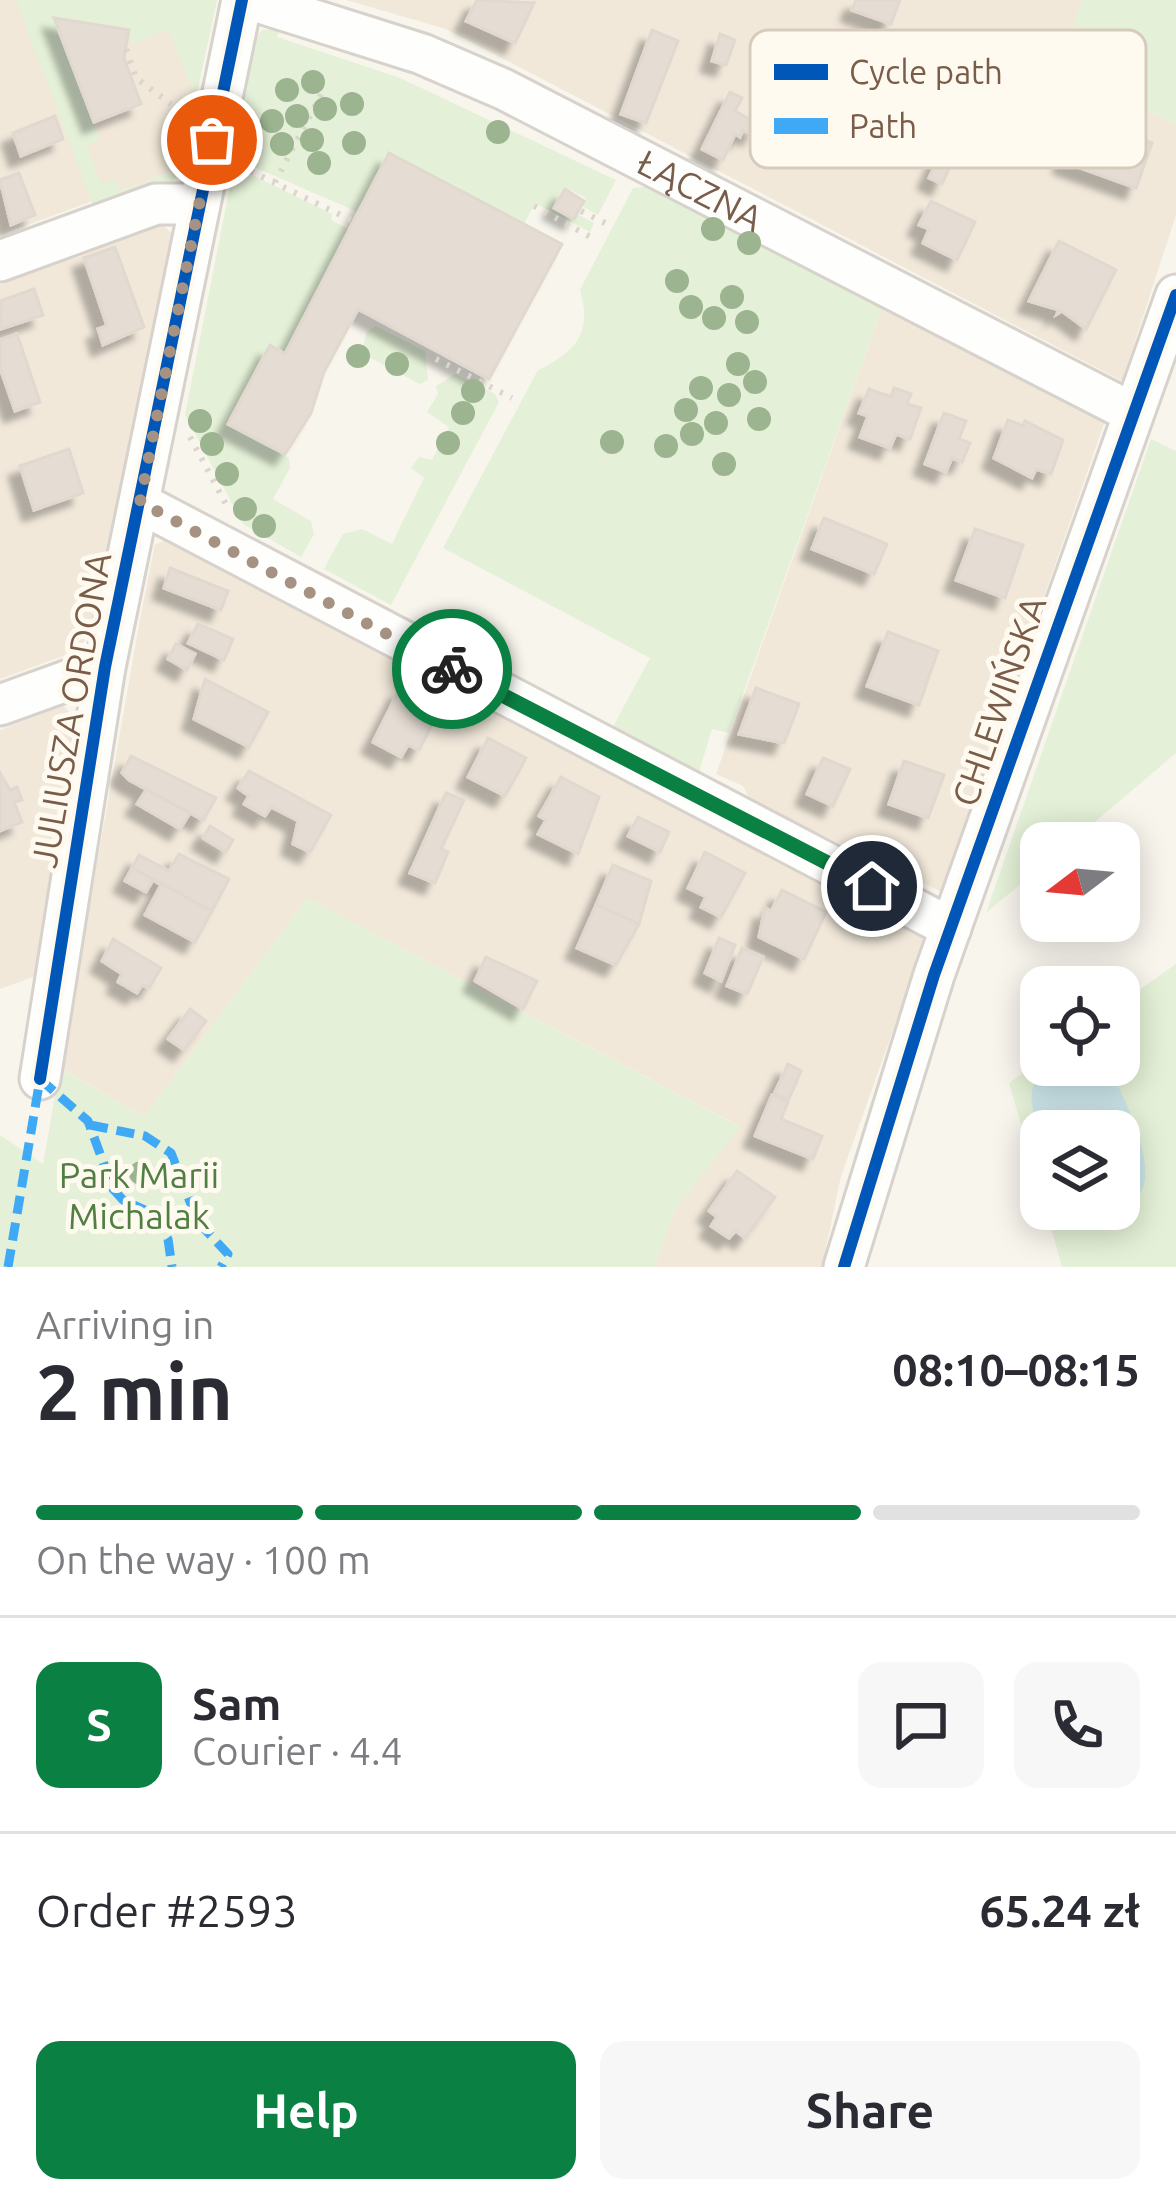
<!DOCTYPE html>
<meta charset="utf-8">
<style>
:root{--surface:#fff;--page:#f7f7f7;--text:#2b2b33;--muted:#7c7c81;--line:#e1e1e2;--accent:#0b8043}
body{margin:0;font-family:Ubuntu,sans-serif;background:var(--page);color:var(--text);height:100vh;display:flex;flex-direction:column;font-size:45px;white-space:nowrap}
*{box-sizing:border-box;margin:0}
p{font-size:39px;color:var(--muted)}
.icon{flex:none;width:66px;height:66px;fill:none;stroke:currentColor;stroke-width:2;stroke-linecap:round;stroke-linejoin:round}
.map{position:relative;height:1267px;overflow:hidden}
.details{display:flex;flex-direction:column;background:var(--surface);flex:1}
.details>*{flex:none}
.needle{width:78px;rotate:254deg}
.fabs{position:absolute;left:1020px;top:822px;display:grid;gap:24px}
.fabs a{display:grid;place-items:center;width:120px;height:120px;border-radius:24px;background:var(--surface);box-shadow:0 6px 30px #0003;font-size:60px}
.pin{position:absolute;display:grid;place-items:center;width:102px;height:102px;color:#fff;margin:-51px;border:6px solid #fff;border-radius:50%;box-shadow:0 3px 12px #0007}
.courier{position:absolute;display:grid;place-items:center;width:120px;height:120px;margin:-60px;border:9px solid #0b8043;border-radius:50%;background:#fff;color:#222;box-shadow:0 3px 15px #0007}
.overview em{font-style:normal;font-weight:700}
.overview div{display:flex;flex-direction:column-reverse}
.overview{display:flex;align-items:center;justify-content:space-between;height:204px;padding:0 36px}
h1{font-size:78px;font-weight:700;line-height:90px}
.bar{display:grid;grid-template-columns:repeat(4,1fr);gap:18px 12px;align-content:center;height:144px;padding:0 36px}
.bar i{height:15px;border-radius:9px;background:var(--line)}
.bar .active{background:var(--accent)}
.bar p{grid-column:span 4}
.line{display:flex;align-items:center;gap:30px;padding:0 36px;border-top:3px solid var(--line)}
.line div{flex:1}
.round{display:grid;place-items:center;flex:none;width:126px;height:126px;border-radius:24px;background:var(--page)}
.button{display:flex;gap:24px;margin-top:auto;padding:24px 36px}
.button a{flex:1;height:138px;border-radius:24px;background:var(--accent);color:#fff;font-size:48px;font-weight:700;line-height:138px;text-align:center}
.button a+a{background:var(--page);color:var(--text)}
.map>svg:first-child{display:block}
.residential{fill:#f1e8da}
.green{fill:#e4f0d7}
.water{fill:#cde6ea}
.building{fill:#e5ddd4;stroke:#e1d8cf;stroke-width:3;filter:url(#shadow)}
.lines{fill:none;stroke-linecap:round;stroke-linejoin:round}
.street-casing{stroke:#d7d2cb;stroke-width:45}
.path{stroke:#dbd5ce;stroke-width:6;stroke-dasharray:3 9;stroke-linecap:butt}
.street{stroke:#fefefc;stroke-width:39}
.quiet{stroke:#3fa9f5;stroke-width:9;stroke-dasharray:18 9;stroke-linecap:butt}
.cycleway-casing{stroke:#fffaef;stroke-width:20}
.cycleway{stroke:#0057b8;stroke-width:12}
.tree{fill:#9cb48f}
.done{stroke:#a59283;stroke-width:12;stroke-dasharray:0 21.6}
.route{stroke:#0b8043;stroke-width:15}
.labels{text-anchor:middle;stroke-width:10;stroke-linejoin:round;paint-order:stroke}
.street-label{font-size:36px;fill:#795d4a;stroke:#fffaef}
.park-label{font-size:36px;fill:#517f42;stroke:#fffaef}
.key{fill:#fffaef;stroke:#d7cbbe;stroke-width:3}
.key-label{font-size:33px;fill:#795d4a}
</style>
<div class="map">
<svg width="1176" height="1267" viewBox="0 0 1176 1267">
<defs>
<filter id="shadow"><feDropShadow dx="-11" dy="11" stdDeviation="3" flood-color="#0004"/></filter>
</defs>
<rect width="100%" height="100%" fill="#f8f5ed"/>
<g class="residential">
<path d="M 0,0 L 217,0 L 180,169 L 0,235 Z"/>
<path d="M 346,0 L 1082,0 L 1059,68 L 1176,125 L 1176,215 L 1122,381 L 446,29 Z"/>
<path d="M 160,223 L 172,233 L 91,633 L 74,652 L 0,679 L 0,285 Z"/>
<path d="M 882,308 L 1105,421 L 942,892 L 751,801 L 743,786 L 716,774 Z"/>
<path d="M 164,541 L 551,744 L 928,933 L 841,1176 L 822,1267 L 654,1267 L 676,1208 L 739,1126 L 307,898 L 144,1117 L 61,1068 L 140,619 L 155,544 Z"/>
<path d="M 63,706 L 75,717 L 49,853 L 61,850 L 36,976 L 0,989 L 0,730 Z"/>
</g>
<g class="green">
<path d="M 16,0 L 217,0 L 196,97 L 168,30 L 132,45 L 129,27 L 54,19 L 100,140 L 87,146 L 101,184 L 115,178 L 121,191 L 179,169 L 171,146 L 190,125 C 177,202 166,190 98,219 Z"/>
<path d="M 1082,0 L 1176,0 L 1176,125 L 1059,68 Z"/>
<path d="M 280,29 L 277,37 L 400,78 L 616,180 L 598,215 L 582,206 L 586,198 L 565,187 L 554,208 L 574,220 L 577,214 L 594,223 L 590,232 L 535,203 L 524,224 L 389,154 L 358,212 L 233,158 L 256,38 L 262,30 Z"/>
<path d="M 234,166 L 332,214 L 331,220 L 349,229 L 285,354 L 271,346 L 229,423 L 289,458 L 290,468 L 273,499 L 311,521 L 314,534 L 301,557 L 243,524 L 185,415 Z"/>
<path d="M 647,187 L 882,308 L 729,733 L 712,729 L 696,782 L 608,736 L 650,658 L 443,548 L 538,370 C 575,352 593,334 580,290 L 633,188 Z"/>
<path d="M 376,326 L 425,351 L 428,380 L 420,384 L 361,353 L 367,331 Z"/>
<path d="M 455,374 L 495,394 L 499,402 L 391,605 L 324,569 L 343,534 L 362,529 L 392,544 L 424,478 L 411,468 L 419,457 L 432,460 L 449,427 L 427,412 L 438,394 L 436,386 Z"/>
<path d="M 1151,439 L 1176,451 L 1176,753 L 1070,843 L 1041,843 L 1041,867 L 986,913 Z"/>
<path d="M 307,898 L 740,1127 L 676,1208 L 654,1267 L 0,1267 L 0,1135 L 43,1164 L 60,1068 L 144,1117 Z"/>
<path d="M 1176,964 L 1176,1267 L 1062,1267 L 1046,1209 L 1119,1209 L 1119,1131 L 1041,1131 L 1041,1194 L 1009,1083 L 1041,1060 L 1041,1065 L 1119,1065 L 1119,1004 Z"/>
</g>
<path class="water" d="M 1053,1065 L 1107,1065 C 1121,1089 1157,1164 1142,1190 C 1137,1199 1128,1201 1119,1205 L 1119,1131 L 1041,1131 L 1041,1136 C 1032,1108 1021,1083 1053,1065 Z"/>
<g class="building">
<path d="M 477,0 L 534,3 L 515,43 L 466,21 Z"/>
<path d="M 856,0 L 900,0 L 891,24 L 852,10 Z"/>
<path d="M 54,18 L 129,30 L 124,58 L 141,104 L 94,122 Z"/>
<path d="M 652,30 L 678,41 L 646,123 L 621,114 Z"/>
<path d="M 720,34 L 735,40 L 726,65 L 712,61 Z"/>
<path d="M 730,92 L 742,98 L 735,111 L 758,124 L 753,134 L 743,130 L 740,137 L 735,134 L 723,160 L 702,149 Z"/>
<path d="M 55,116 L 63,139 L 21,156 L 13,133 Z"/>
<path d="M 1081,117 L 1152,143 L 1136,188 L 1064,162 Z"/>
<path d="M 941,151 L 954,157 L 942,184 L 929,178 Z"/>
<path d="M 389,153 L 562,244 L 489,379 L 358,309 L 324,372 L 311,413 L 285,454 L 228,424 L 270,345 L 285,354 Z"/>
<path d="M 19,173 L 35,215 L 11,225 L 0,180 Z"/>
<path d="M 565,189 L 584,201 L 574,219 L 554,208 Z"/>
<path d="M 931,201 L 975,222 L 957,260 L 923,243 L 929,229 L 919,225 Z"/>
<path d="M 1059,241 L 1116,270 L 1086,329 L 1062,311 L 1057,314 L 1059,310 L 1029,301 Z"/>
<path d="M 115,247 L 144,327 L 103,345 L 98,329 L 107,326 L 84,258 Z"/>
<path d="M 34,289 L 43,315 L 1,329 L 0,301 Z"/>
<path d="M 17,334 L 40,402 L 15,411 L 0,368 L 0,340 Z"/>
<path d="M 894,388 L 911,394 L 907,404 L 921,408 L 910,439 L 896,434 L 890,448 L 860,437 L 868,416 L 859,413 L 869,389 L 891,397 Z"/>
<path d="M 944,413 L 966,421 L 959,439 L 970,443 L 962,462 L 952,458 L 946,472 L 925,464 Z"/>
<path d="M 1008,420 L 1023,426 L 1025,421 L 1063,440 L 1051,474 L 1036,469 L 1032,478 L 994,458 Z"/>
<path d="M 69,449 L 83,493 L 34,510 L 20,466 Z"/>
<path d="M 824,518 L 887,544 L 874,574 L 812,549 Z"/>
<path d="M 975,529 L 1023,545 L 1005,598 L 956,580 Z"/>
<path d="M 170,568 L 228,591 L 221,610 L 164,588 Z"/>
<path d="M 198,624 L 233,639 L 224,660 L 188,643 Z"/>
<path d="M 888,632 L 938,651 L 919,705 L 867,686 Z"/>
<path d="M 176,644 L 195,654 L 187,670 L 168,659 Z"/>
<path d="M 205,679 L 268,712 L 249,747 L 194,719 Z"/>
<path d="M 400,688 L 440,709 L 419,750 L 408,745 L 401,757 L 373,742 Z"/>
<path d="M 756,688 L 799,704 L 784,743 L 739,734 Z"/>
<path d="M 488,738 L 526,758 L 505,796 L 468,777 Z"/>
<path d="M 131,756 L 216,798 L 203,820 L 129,780 L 122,773 Z"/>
<path d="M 823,758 L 850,769 L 833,806 L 807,794 Z"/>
<path d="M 904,761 L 944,775 L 928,818 L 889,804 Z"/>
<path d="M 249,771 L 331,815 L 310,852 L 293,844 L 298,821 L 271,807 L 265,816 L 244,804 L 249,796 L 238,788 Z"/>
<path d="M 0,773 L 10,790 L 17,787 L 22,800 L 14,802 L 22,822 L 0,831 Z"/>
<path d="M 561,777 L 599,797 L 578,854 L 538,834 L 546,820 L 539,816 Z"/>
<path d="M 146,790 L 190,813 L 180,829 L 137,804 Z"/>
<path d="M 446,793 L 464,800 L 441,849 L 448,852 L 435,883 L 410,873 Z"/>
<path d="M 638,817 L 669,832 L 660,852 L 628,836 Z"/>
<path d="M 210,826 L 233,840 L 226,852 L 203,838 Z"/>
<path d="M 705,852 L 745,873 L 721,917 L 701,907 L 706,897 L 688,888 Z"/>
<path d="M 179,854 L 229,879 L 212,911 L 132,868 L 139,855 L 169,871 Z"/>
<path d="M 613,865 L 651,881 L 639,924 L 596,905 Z"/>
<path d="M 132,868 L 212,911 L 195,942 L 145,915 L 161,885 L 153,880 L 146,892 L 125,881 Z"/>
<path d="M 782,890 L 826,912 L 804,959 L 759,937 L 765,908 L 771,911 Z"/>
<path d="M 596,905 L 639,924 L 616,965 L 577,948 Z"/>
<path d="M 719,938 L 735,945 L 721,981 L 705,973 Z"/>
<path d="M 113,939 L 161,968 L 149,988 L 142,985 L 137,993 L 118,982 L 122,974 L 102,961 Z"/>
<path d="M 742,948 L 763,957 L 747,994 L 727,986 Z"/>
<path d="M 486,957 L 537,981 L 523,1009 L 475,981 Z"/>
<path d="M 190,1009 L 206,1021 L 184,1050 L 168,1039 Z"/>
<path d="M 788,1064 L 801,1071 L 789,1099 L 774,1094 Z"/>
<path d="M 772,1095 L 788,1102 L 781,1119 L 822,1136 L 813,1159 L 755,1136 Z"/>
<path d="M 737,1171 L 775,1197 L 745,1238 L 736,1231 L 729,1238 L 711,1226 L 717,1217 L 709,1211 Z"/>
</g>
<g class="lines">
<defs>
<g id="street">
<path id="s1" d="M 251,0 L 422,54 L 503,89 L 1133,413"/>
<path d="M 0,261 L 156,204 L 198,204"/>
<path d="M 140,503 L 951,928"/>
<path d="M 0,705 L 105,667"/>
<path d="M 40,1079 L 105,667 L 242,0"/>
<path d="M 844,1267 L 934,975 L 1176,295"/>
</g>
</defs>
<use href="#street" class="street-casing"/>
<g class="path">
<path d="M 126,49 L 136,78 L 171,104"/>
<path d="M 240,166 L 353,221"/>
<path d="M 275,182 L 323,91"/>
<path d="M 534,206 L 596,240"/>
<path d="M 581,211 L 605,223"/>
<path d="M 436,359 L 512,398"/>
<path d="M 190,437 L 229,510"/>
</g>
<use href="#street" class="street"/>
<g class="quiet">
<path d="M 40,1079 L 88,1121 L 113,1189 L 123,1200 L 164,1219 L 198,1222"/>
<path d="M 90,1125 L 145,1136 L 171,1153 L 198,1222 L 228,1254 L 221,1267"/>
<path d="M 152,1216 L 168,1239 L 172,1267"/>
<path d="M 8,1267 L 40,1079"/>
</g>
<defs>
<g id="cycleway">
<path d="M 40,1079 L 105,667 L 242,0"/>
<path d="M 844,1267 L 934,975 L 1176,295"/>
</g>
</defs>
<use href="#cycleway" class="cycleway-casing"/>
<use href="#cycleway" class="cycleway"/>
</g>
<g class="tree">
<circle cx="313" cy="82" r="12"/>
<circle cx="287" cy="90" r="12"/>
<circle cx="352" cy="104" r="12"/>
<circle cx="325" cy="109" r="12"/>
<circle cx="297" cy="116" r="12"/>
<circle cx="272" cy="121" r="12"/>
<circle cx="498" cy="132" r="12"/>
<circle cx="312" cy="140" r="12"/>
<circle cx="354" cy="143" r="12"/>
<circle cx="282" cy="144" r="12"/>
<circle cx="319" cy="163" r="12"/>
<circle cx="713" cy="229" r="12"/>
<circle cx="749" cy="243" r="12"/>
<circle cx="677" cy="281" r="12"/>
<circle cx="732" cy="297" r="12"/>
<circle cx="691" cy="307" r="12"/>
<circle cx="714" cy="318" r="12"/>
<circle cx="747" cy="322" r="12"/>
<circle cx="358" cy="356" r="12"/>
<circle cx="397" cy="364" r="12"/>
<circle cx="738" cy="364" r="12"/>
<circle cx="755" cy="382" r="12"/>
<circle cx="701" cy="388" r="12"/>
<circle cx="473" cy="391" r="12"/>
<circle cx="729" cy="395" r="12"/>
<circle cx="686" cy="410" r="12"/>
<circle cx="463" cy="413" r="12"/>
<circle cx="759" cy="419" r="12"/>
<circle cx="200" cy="421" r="12"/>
<circle cx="716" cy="423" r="12"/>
<circle cx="692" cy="434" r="12"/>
<circle cx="612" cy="442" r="12"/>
<circle cx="448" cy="443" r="12"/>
<circle cx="212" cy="444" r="12"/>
<circle cx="666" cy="446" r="12"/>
<circle cx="724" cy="464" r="12"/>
<circle cx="227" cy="474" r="12"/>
<circle cx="245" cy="509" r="12"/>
<circle cx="264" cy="526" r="12"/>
<circle cx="141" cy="1173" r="12"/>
</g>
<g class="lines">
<path class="done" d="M 212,140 L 140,502 L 452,669"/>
<path class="route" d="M 452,669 L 872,886"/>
</g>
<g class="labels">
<g class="street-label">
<text dy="13" stroke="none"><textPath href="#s1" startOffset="489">ŁĄCZNA</textPath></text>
<text transform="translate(999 701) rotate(-71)" y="13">CHLEWIŃSKA</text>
<text transform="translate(71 710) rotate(-80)" y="13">JULIUSZA ORDONA</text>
</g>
<g class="park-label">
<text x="139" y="1188">Park Marii<tspan x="139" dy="41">Michalak</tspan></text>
</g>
</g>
<rect x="750" y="30" width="396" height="138" rx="18" class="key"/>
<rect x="774" y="64" width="54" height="16" fill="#0057b8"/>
<rect x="774" y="118" width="54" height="16" fill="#3fa9f5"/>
<g class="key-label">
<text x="849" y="84">Cycle path</text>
<text x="849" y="138">Path</text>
</g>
</svg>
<div class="fabs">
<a><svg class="needle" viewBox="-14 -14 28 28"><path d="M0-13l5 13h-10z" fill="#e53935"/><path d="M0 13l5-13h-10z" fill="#7c7c81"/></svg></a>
<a><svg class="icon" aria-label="locate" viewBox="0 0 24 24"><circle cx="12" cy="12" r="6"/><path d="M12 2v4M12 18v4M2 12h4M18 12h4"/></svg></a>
<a><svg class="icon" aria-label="layers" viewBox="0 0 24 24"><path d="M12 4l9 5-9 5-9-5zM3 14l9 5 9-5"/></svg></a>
</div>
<div class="pin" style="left:212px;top:140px;background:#ea580c"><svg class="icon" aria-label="bag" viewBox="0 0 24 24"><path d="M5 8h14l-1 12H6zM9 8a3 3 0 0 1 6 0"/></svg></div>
<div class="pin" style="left:872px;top:886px;background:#1f2937"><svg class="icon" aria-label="home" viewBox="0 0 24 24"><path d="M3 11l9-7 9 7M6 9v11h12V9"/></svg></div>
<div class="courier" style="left:452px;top:669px"><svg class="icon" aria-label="bike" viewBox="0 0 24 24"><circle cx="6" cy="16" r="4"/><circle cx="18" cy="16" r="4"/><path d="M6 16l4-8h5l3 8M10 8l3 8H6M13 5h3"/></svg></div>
</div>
<section class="details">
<div class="overview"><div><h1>2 min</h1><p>Arriving in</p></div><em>08:10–08:15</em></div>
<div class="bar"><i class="active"></i><i class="active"></i><i class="active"></i><i></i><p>On the way · 100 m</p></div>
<div class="line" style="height:216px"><b class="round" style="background:var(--accent);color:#fff">S</b><div><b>Sam</b><p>Courier · 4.4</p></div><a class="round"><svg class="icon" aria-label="chat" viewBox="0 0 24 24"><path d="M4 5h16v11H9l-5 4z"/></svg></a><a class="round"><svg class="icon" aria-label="phone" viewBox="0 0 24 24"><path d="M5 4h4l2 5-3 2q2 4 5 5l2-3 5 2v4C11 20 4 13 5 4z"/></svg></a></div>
<div class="line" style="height:156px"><div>Order #2593</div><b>65.24 zł</b></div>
<div class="button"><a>Help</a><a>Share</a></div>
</section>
